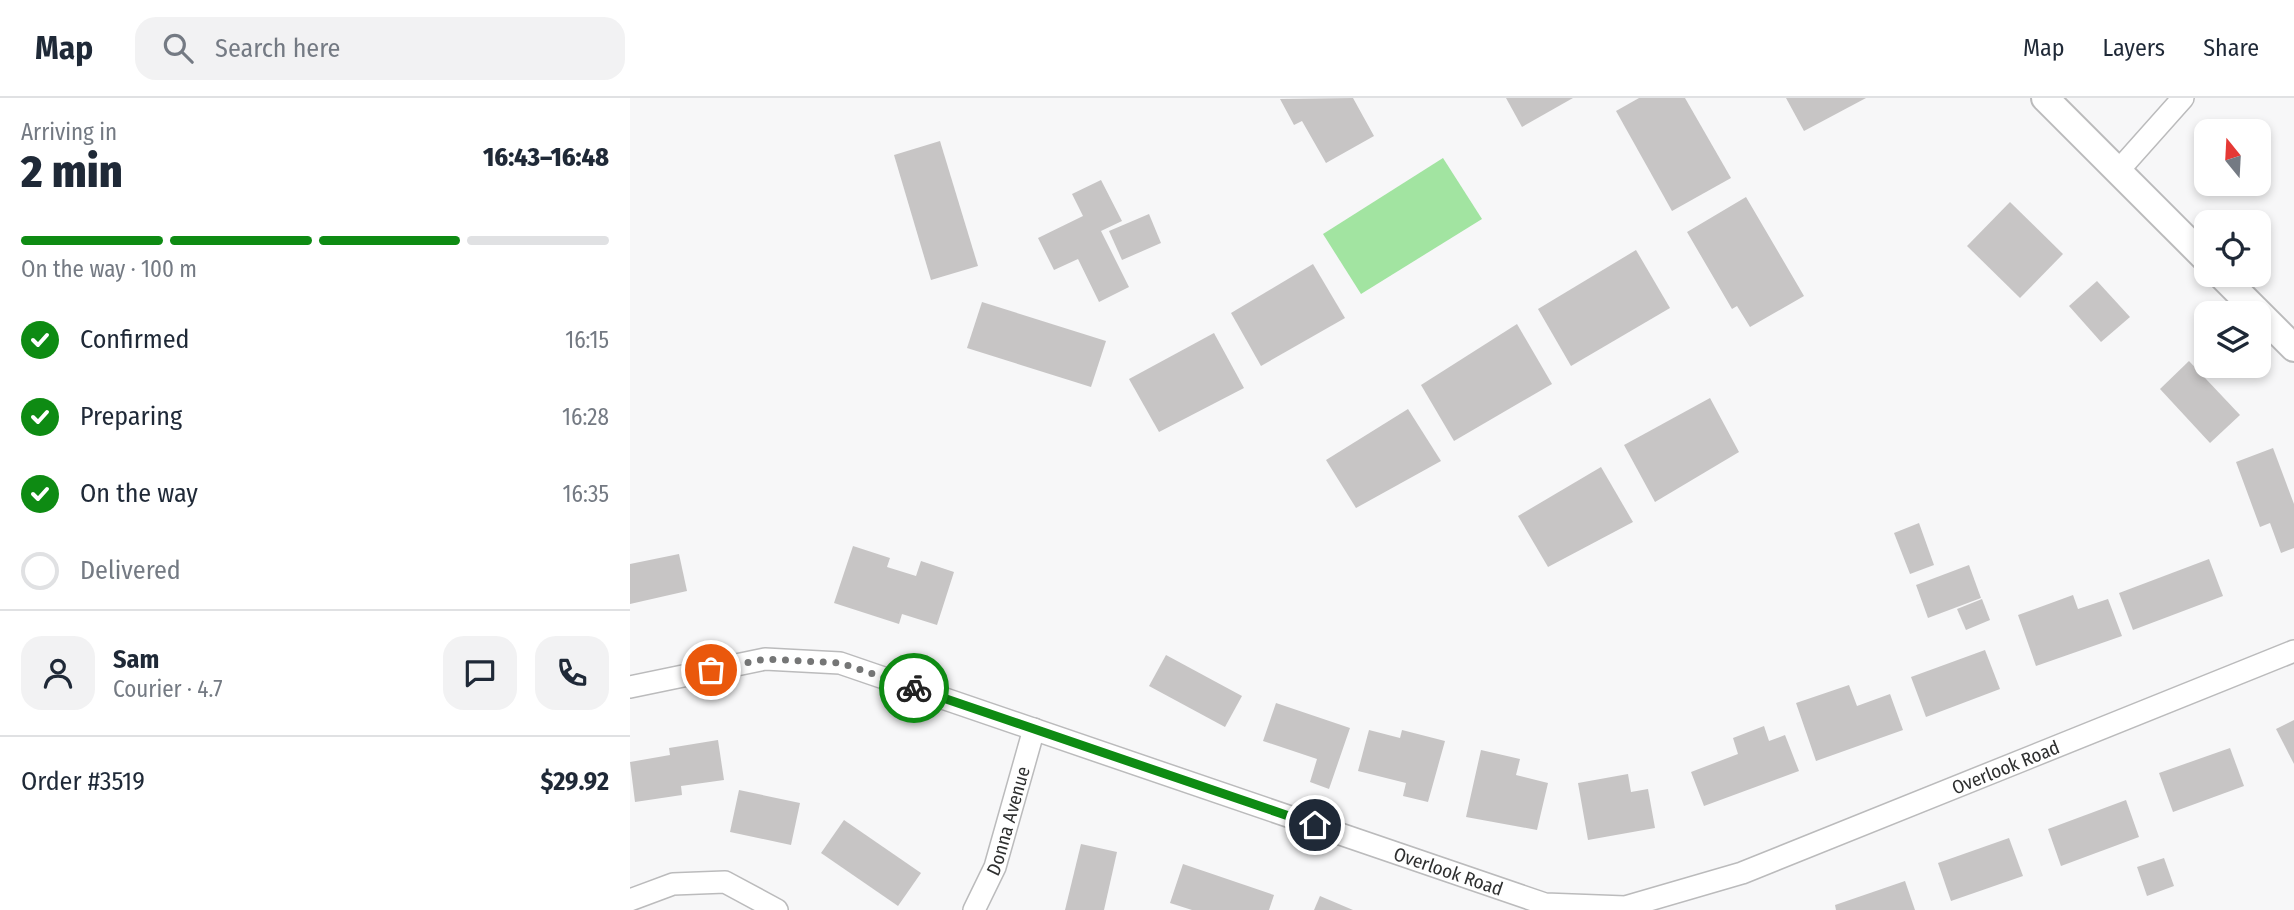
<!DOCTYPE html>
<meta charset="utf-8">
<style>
:root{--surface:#fff;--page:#f2f2f3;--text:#1f2937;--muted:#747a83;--line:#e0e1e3;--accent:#0e8b13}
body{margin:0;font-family:"Fira Sans Condensed",sans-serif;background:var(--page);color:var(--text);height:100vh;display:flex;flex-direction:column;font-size:26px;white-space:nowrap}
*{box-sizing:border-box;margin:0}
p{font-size:23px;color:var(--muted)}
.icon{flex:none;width:38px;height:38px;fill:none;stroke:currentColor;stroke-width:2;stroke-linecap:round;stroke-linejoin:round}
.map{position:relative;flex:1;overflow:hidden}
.side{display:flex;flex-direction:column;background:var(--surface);width:630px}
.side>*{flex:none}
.needle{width:46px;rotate:342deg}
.controls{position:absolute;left:1564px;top:21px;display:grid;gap:14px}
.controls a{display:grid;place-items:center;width:77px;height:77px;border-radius:14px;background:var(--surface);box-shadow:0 4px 10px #0003;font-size:35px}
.pin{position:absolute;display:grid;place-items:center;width:60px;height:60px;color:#fff;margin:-30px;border:4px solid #fff;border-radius:50%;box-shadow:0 2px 7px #0007}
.courier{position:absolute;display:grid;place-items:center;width:70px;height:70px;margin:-35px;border:5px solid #0e8b13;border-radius:50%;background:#fff;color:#222;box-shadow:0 2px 9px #0007}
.head em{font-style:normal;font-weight:800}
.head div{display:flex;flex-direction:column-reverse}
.head{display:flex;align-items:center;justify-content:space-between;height:119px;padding:0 21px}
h1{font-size:46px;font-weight:800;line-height:52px}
.bar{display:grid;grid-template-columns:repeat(4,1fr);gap:10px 7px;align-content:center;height:84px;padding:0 21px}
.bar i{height:9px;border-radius:5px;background:var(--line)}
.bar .current{background:var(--accent)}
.bar p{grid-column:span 4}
.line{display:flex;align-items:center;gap:18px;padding:0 21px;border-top:2px solid var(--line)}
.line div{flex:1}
.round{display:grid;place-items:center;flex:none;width:74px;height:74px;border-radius:21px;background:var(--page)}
ol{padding:0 21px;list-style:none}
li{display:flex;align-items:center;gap:21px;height:77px}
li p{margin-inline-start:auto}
li .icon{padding:7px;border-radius:50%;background:var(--accent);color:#fff;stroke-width:4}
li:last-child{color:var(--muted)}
li i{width:38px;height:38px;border:4px solid var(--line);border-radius:50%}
header{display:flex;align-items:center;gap:42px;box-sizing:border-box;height:98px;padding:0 35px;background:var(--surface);border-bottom:2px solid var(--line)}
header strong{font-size:33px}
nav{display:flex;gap:38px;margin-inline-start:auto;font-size:24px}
.search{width:490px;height:63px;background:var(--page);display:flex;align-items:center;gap:18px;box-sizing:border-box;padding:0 24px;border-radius:21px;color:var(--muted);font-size:26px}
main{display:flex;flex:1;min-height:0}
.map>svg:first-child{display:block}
.green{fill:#a2e4a1}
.building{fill:#c7c5c5}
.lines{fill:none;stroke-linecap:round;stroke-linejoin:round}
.minor-casing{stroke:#bbbbbc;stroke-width:24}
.tertiary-casing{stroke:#bbbbbc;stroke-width:30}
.minor{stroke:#fff;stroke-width:21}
.tertiary{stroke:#fff;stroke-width:26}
.done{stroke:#757676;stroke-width:7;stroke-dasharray:0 12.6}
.route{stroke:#0e8b13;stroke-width:9}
.labels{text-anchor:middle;stroke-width:7;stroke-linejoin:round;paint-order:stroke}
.street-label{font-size:19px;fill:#2f3030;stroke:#fff}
</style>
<header>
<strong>Map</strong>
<div class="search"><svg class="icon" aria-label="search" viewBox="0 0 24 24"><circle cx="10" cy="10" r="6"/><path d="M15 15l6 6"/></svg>Search here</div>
<nav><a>Map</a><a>Layers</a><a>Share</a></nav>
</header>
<main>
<section class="side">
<div class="head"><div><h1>2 min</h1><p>Arriving in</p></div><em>16:43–16:48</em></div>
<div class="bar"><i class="current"></i><i class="current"></i><i class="current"></i><i></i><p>On the way · 100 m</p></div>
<ol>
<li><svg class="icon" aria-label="check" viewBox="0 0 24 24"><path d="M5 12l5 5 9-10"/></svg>Confirmed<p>16:15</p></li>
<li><svg class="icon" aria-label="check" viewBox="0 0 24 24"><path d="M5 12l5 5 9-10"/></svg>Preparing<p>16:28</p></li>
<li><svg class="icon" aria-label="check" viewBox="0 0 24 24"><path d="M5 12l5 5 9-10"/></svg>On the way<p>16:35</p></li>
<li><i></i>Delivered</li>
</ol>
<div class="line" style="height:126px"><a class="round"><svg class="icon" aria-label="person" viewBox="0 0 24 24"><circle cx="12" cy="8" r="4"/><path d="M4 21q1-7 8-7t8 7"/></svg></a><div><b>Sam</b><p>Courier · 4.7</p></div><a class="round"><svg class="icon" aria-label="chat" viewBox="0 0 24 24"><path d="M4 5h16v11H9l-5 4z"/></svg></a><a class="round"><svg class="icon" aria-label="phone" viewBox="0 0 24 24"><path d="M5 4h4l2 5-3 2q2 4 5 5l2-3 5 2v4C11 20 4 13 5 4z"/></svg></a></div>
<div class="line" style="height:91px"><div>Order #3519</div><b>$29.92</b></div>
</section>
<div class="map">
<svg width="1664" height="812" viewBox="0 0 1664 812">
<rect width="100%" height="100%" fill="#f7f7f8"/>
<path class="green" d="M 813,60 L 852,121 L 731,196 L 693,136 Z"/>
<g class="building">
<path d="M 723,0 L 744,38 L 696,65 L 672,23 L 664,27 L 650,1 Z"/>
<path d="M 876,0 L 943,0 L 892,29 Z"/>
<path d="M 1009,0 L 1055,0 L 1101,80 L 1042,113 L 986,13 Z"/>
<path d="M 1156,0 L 1236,0 L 1174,33 Z"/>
<path d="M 310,43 L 348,168 L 301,182 L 264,57 Z"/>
<path d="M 471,82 L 492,123 L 471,133 L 499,189 L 469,204 L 448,161 L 424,172 L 408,140 L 453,118 L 442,96 Z"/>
<path d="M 1116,99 L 1174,198 L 1120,229 L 1107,208 L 1102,211 L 1057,134 Z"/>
<path d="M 1380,104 L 1433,156 L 1390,200 L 1337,148 Z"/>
<path d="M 519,116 L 531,145 L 492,162 L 479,133 Z"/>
<path d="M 1006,152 L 1040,210 L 941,268 L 908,211 Z"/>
<path d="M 683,166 L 715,220 L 631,268 L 601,215 Z"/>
<path d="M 1467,183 L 1500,219 L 1471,244 L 1439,208 Z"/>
<path d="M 352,204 L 476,243 L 461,289 L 337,250 Z"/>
<path d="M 887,226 L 922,286 L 824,343 L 791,287 Z"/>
<path d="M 584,235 L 614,290 L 529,334 L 499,281 Z"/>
<path d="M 1559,263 L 1610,317 L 1580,345 L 1530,291 Z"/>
<path d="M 1080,300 L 1109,354 L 1025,404 L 994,347 Z"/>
<path d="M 778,311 L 811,363 L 726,410 L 696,362 Z"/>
<path d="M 1643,350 L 1664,406 L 1664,450 L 1651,455 L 1640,425 L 1630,429 L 1606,364 Z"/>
<path d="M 971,369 L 1003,424 L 918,469 L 888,418 Z"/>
<path d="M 1289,425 L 1304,467 L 1280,476 L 1264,435 Z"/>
<path d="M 223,448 L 260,460 L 257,469 L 286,478 L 291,463 L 324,474 L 307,527 L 272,516 L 269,526 L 204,505 Z"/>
<path d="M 49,456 L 57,493 L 0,506 L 0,466 Z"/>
<path d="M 1579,461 L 1593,498 L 1503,532 L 1489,495 Z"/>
<path d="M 1339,467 L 1351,500 L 1298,520 L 1286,487 Z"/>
<path d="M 1443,497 L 1448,511 L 1478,501 L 1492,538 L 1406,568 L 1388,517 Z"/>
<path d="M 1352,501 L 1360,522 L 1336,532 L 1327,511 Z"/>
<path d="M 1355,552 L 1370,591 L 1296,619 L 1281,579 Z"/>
<path d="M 536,557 L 612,598 L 595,629 L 519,588 Z"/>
<path d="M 1219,587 L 1227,608 L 1260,596 L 1273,632 L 1186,663 L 1166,605 Z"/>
<path d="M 646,605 L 720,630 L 699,691 L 680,684 L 687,661 L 633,643 Z"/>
<path d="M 1664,622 L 1664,666 L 1646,631 Z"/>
<path d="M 1134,628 L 1139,643 L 1155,637 L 1169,673 L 1074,708 L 1061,674 L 1108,656 L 1103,640 Z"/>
<path d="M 739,632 L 770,640 L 772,632 L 815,643 L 798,704 L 773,698 L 776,685 L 728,673 Z"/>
<path d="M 88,642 L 94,682 L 51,688 L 52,697 L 5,704 L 0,664 L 40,657 L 39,650 Z"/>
<path d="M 1600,650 L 1614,688 L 1543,714 L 1529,675 Z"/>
<path d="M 851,652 L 890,661 L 886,677 L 918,685 L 907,732 L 836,719 Z"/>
<path d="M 998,676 L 1001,694 L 1018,691 L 1025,730 L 958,742 L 948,685 Z"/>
<path d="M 109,692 L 170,705 L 161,747 L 100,734 Z"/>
<path d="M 1496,702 L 1509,739 L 1431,768 L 1418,731 Z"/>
<path d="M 214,722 L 291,775 L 268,808 L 191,755 Z"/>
<path d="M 1379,740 L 1393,778 L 1321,803 L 1308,765 Z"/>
<path d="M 451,746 L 487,754 L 474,812 L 435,812 Z"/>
<path d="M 1534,760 L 1544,788 L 1517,798 L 1507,769 Z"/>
<path d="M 553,766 L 644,797 L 639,812 L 562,812 L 540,805 Z"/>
<path d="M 1275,783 L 1285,812 L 1206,812 L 1205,807 Z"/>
<path d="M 690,798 L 723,812 L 684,812 Z"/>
</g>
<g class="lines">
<defs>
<g id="minor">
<path d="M 1488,73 L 1553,0"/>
<path id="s1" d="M 0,589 L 135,561 L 210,565 L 915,806 L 995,809 L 1112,775 L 1664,553"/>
<path d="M 0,802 L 43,786 L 95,784 L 147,812"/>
<path id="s2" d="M 344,812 L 365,769 L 404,631"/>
</g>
<g id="tertiary">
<path d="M 1415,0 L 1577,162"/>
<path d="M 1591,177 L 1664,250"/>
</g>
</defs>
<use href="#minor" class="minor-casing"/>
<use href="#tertiary" class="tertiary-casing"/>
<use href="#minor" class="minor"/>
<use href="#tertiary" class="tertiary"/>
</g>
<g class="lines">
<path class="done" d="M 81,572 L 135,561 L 211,565 L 284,590"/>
<path class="route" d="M 284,590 L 685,727"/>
</g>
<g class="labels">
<g class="street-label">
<text dy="7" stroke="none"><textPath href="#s1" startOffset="1444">Overlook Road</textPath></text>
<text dy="7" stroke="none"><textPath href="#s2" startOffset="96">Donna Avenue</textPath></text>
<text dy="7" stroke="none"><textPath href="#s1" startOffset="856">Overlook Road</textPath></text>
</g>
</g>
</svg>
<div class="controls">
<a><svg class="needle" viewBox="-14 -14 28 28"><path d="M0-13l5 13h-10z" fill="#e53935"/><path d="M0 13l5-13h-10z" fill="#747a83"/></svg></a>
<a><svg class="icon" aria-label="locate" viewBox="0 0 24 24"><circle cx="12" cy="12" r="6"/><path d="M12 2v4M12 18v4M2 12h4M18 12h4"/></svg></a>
<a><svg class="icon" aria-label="layers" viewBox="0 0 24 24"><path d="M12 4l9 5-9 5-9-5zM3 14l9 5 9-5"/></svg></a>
</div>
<div class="pin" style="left:81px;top:572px;background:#ea580c"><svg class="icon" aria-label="bag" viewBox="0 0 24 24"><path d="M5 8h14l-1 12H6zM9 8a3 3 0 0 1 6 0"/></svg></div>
<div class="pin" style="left:685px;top:727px;background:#1f2937"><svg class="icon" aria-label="home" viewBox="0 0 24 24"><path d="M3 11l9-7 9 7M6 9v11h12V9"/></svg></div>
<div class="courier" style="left:284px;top:590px"><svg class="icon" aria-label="bike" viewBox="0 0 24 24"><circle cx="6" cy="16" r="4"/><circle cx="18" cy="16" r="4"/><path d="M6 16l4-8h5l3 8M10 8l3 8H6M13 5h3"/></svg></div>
</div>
</main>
